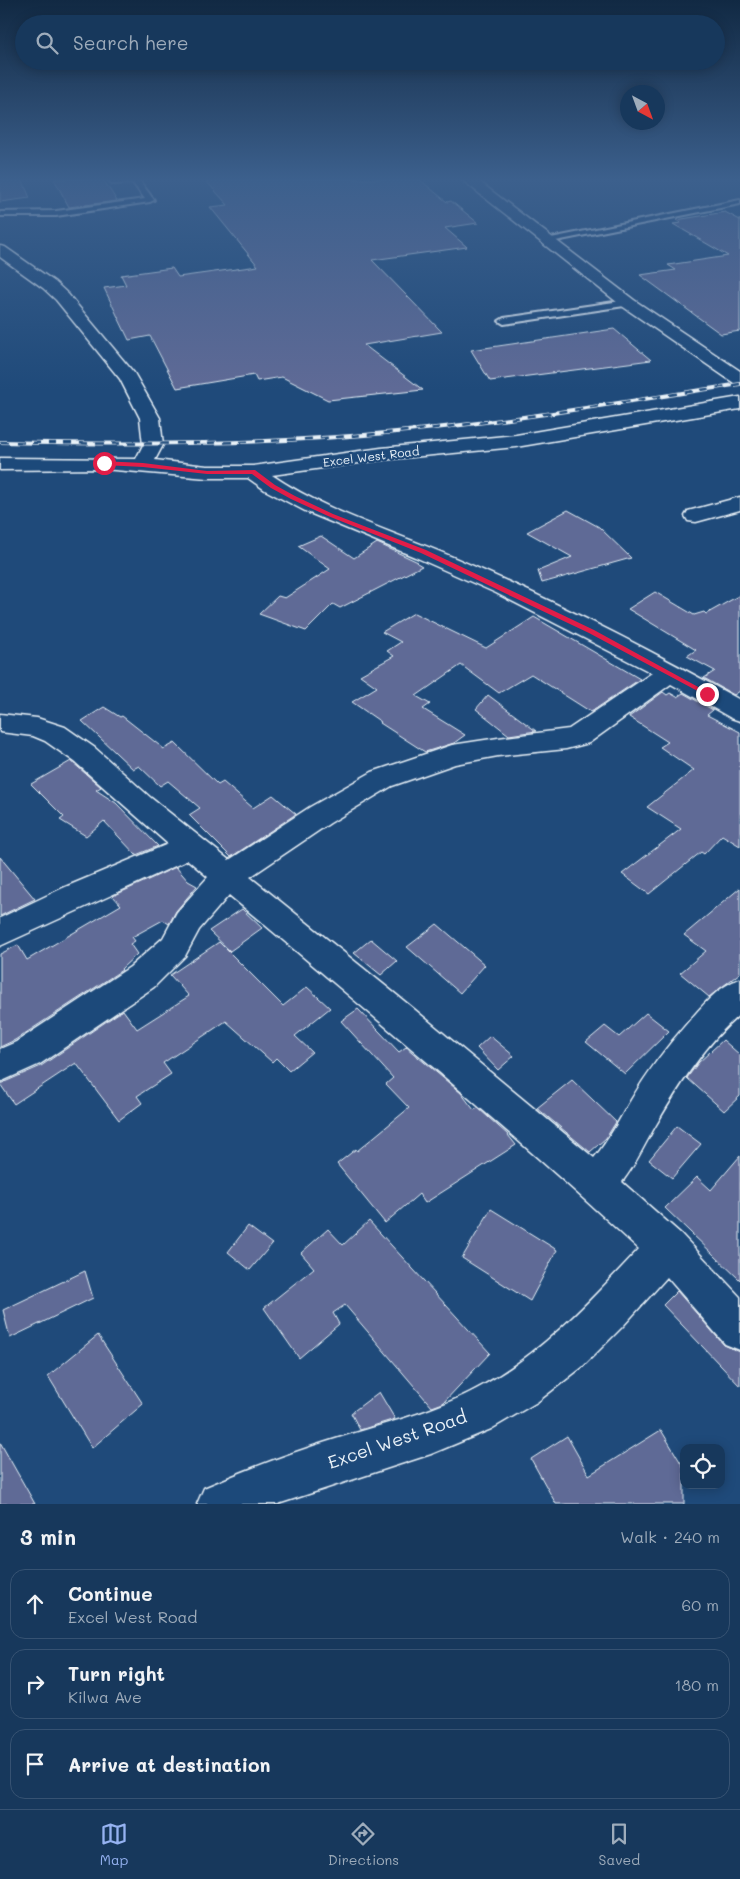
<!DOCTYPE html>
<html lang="en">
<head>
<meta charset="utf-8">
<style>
  :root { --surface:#17385c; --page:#244365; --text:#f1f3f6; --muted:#9eacbb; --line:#365272; --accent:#95b2f1 }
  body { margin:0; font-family:Mali,sans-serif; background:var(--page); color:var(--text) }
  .controls { position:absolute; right:15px; bottom:15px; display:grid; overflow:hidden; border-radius:10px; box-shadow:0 2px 12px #0003 }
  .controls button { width:45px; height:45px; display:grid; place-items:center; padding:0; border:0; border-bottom:1px solid var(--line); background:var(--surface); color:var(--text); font:25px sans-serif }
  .compass { position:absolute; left:620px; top:85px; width:45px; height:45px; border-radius:50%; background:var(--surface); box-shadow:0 2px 12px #0003; rotate:139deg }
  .stop { position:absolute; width:15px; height:15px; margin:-11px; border:4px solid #e11d48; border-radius:50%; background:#fff }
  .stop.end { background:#e11d48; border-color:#fff; box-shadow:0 1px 5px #0008 }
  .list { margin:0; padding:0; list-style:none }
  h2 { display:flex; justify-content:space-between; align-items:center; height:65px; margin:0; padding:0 20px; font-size:21px }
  h2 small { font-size:16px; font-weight:400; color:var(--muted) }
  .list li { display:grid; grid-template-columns:32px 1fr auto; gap:15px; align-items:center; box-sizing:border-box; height:70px; margin:0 10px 10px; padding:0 10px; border:1px solid var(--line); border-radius:15px }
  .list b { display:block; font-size:19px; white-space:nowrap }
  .list p { margin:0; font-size:16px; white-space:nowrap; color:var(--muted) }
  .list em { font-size:16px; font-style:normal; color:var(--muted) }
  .icon { flex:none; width:28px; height:28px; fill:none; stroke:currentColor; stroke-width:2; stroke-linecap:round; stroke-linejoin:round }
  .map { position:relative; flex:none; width:740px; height:1504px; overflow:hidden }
  .search { position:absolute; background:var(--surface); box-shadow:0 2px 12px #0003; left:15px; right:15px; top:15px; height:55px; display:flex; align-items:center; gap:12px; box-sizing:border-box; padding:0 18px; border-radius:28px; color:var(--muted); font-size:19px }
  .sheet { height:305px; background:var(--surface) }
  nav { display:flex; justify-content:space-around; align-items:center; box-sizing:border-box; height:70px; border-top:1px solid var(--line); background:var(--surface); font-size:14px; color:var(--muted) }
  nav a { display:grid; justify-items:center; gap:2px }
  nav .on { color:var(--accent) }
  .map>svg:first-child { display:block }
  .building { fill:#5e6b96; stroke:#e8f1f8 }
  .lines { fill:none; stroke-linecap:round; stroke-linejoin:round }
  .service-casing { stroke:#e8f1f8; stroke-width:4 }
  .minor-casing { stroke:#e8f1f8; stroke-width:3 }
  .service { fill:#1f4a7a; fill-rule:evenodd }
  .minor { fill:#1f4a7a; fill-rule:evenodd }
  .rail-casing { stroke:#e8f1f8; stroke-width:4 }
  .rail { stroke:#1f4a7a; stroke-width:2.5; stroke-dasharray:8; stroke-linecap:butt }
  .route { fill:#e11d48 }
  .labels { text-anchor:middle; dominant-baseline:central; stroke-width:4.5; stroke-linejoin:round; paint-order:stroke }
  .far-street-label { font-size:12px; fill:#e8f1f8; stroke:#1f4a7a }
  .near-street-label { font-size:18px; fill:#e8f1f8; stroke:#1f4a7a }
</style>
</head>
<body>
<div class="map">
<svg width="740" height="1504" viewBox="0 0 740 1504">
  <rect width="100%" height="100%" fill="#1f4a7a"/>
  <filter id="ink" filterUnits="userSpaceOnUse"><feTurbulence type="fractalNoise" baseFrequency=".02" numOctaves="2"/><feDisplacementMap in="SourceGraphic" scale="10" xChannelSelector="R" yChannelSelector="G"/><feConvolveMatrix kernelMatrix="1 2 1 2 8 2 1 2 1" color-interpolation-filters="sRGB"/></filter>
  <g filter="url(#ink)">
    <!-- building -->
    <g class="building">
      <path d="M 0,179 L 22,179 L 30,198 L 0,202 Z"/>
      <path d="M 54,179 L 103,179 L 117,201 L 69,207 Z"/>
      <path d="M 204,179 L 419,179 L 447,202 L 451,201 L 478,223 L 445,228 L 467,247 L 372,260 L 442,332 L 364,345 L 423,390 L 328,400 L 282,377 L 257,381 L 254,375 L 177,388 L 150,336 L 129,340 L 104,288 L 126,285 L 121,275 L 172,268 L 178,277 L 258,266 L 210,207 L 228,205 Z"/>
      <path d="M 725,212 L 740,220 L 740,331 L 721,334 L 640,275 L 676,270 L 668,265 L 728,256 L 673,224 L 681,223 L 676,220 Z"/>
      <path d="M 614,329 L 651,360 L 490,381 L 471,350 Z"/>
      <path d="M 568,510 L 599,527 L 631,558 L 542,583 L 538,571 L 572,557 L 527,532 Z"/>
      <path d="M 321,536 L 354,558 L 377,543 L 418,562 L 417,563 L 422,566 L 340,608 L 333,604 L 306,631 L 259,614 L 278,596 L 285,598 L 330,569 L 298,546 Z"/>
      <path d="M 655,592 L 694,615 L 704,612 L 706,614 L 740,595 L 740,691 L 734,695 L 704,678 L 715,671 L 687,656 L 696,650 L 628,609 Z"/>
      <path d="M 414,613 L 486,648 L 534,617 L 640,679 L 591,712 L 531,674 L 499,693 L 461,665 L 416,696 L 430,704 L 423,709 L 465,735 L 454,743 L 425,752 L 380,723 L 381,722 L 352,702 L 377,687 L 360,675 L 394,656 L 387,651 L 401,642 L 382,632 Z"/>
      <path d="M 663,692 L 667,695 L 670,693 L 677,697 L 683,693 L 713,710 L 707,715 L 740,732 L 740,846 L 722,835 L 704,854 L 701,852 L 649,894 L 622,874 L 681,829 L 647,807 L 694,770 L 660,747 L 668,742 L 629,717 Z"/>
      <path d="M 488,695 L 536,731 L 509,735 L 476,709 Z"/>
      <path d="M 104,707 L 120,717 L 122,716 L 164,749 L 175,743 L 218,785 L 223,782 L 253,808 L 273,795 L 296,814 L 231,857 L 189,815 L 200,808 L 168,781 L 160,786 L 139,766 L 133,769 L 82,721 Z"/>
      <path d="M 71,761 L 101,787 L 96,790 L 116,803 L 158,846 L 136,855 L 104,821 L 86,836 L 60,820 L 64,817 L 31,784 Z"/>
      <path d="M 0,857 L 35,899 L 0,916 Z"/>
      <path d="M 176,867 L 188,881 L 197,886 L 176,911 L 169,924 L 163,920 L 132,937 L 135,941 L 130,944 L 137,954 L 121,969 L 122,970 L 15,1040 L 0,1047 L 0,954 L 18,945 L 27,960 L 121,905 L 113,896 Z"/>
      <path d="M 740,888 L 740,973 L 709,997 L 680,973 L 706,951 L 684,935 Z"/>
      <path d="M 242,909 L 262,928 L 230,951 L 209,931 Z"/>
      <path d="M 437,924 L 485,965 L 460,993 L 407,947 Z"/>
      <path d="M 371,939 L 397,961 L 381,975 L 354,953 Z"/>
      <path d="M 219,942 L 283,1006 L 307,987 L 330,1008 L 295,1036 L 312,1052 L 289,1071 L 276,1058 L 272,1062 L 226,1021 L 163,1063 L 171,1074 L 137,1096 L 142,1103 L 119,1120 L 76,1063 L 14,1104 L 0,1084 L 41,1066 L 123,1010 L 137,1029 L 189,996 L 170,975 Z"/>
      <path d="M 358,1009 L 399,1052 L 406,1047 L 461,1093 L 474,1110 L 478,1108 L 508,1135 L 516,1145 L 425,1203 L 419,1194 L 385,1223 L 337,1164 L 356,1149 L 357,1151 L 409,1108 L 386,1084 L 393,1078 L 341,1021 Z"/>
      <path d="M 646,1013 L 669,1031 L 625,1074 L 586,1042 L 605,1026 L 619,1037 Z"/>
      <path d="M 490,1036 L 514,1056 L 498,1070 L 477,1048 Z"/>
      <path d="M 723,1040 L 740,1055 L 740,1096 L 724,1111 L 687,1078 L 698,1063 Z"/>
      <path d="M 572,1080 L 616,1122 L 606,1138 L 590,1152 L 537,1108 Z"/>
      <path d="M 677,1126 L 701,1144 L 672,1178 L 649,1160 Z"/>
      <path d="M 740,1156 L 740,1280 L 665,1208 L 697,1177 L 711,1190 Z"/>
      <path d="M 491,1209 L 557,1250 L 530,1301 L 462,1258 Z"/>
      <path d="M 369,1221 L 490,1353 L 443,1403 L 432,1407 L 345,1305 L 333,1313 L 339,1324 L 299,1358 L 264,1308 L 314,1268 L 301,1253 L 328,1229 L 343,1245 Z"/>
      <path d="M 248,1226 L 272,1244 L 250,1270 L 228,1252 Z"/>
      <path d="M 85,1271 L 93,1298 L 10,1338 L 3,1310 Z"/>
      <path d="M 677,1291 L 724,1345 L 740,1352 L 740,1386 L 663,1305 Z"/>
      <path d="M 98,1335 L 143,1404 L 92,1448 L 48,1376 Z"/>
      <path d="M 379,1392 L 395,1419 L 360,1430 L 351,1413 Z"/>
      <path d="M 661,1430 L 684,1468 L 684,1504 L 556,1504 L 531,1459 L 567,1436 L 589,1475 Z"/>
      <path d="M 0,1442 L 35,1504 L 0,1504 Z"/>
    </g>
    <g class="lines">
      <defs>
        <g id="service">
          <path d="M 107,179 L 138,179 L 154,200 L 150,202 L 56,216 L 0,216 L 0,212 L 56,211 L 145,199 L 133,183 L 113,184 Z"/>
          <path d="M 740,200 L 740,204 L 546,243 L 542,241 L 546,239 Z"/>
          <path d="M 628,300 L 631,301 L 631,305 L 504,324 L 499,321 L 504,318 Z"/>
        </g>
        <g id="minor">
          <path d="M 461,179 L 476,179 L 634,300 L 740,371 L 740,384 L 734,383 L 622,306 Z"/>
          <path d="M 0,246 L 5,247 L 55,282 L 68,294 L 134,373 L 160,418 L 163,445 L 155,460 L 207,466 L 253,466 L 381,448 L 516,435 L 740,397 L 740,409 L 516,447 L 381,460 L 272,475 C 329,514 399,533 462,561 C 557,602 650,650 740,700 L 740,721 L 731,718 L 671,684 L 589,743 L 566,749 L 498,756 L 455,764 L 392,786 L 330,823 L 250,877 L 409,1005 L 594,1158 C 609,1140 619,1120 631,1100 C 648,1071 668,1045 690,1020 C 705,1003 719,986 740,979 L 740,1014 C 706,1043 680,1084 657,1123 C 645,1143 636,1164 622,1182 L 681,1234 L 740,1297 L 740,1350 L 725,1344 L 667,1277 L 623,1326 L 582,1367 L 537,1402 L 491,1429 L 431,1454 L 278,1504 L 197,1504 L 204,1488 C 248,1469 293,1452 339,1438 C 387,1423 438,1411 482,1386 C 544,1352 591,1300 639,1249 C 506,1127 368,1011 229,895 L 199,930 L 185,956 L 154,987 L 40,1064 L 0,1082 L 0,1049 L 16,1042 L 130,967 L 163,938 L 177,912 L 208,877 L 188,860 L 0,946 L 0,918 L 63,888 L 168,844 L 75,762 L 45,741 L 33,736 L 0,732 L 0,714 L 37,718 L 65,727 L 95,748 L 151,798 L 229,860 L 310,807 L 372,772 L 452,745 L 498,738 L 569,729 L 652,673 L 496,593 L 415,557 L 307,512 L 265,490 L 248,478 L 207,478 L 103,469 L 0,470 L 0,458 L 136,459 L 143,445 L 140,418 L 120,379 L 56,300 L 43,288 L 0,257 Z"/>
          <path d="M 740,497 L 740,510 L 696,522 L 688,521 L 685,516 L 688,511 Z"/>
        </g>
      </defs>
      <!-- service casing -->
      <use href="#service" class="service-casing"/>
      <!-- minor casing -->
      <use href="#minor" class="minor-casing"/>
      <!-- service -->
      <use href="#service" class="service"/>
      <!-- minor -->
      <use href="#minor" class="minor"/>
      <defs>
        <path id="rail" d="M 0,442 C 136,445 272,445 407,431 C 519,420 629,401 740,384"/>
      </defs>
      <!-- rail casing -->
      <use href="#rail" class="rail-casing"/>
      <!-- rail -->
      <use href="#rail" class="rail"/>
    </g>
  </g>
  <!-- sky -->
  <linearGradient id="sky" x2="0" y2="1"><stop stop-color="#112943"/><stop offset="0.46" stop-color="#3c608d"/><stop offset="1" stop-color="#3c608d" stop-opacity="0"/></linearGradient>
  <rect width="740" height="390" fill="url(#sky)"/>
  <!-- route -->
  <path class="route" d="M 101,461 L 143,463 L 207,471 L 255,470 L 275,485 L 295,496 L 333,514 L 426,550 L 594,630 L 711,694 L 705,695 L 589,633 L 515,598 L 421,553 L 328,516 L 291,499 L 271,488 L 252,474 L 207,474 L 143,467 L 104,465 Z"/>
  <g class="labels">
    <!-- far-street labels -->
    <g class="far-street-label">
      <text transform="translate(371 456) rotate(-7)">Excel West Road</text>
    </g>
    <!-- near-street labels -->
    <g class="near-street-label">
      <text transform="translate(397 1439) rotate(-19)">Excel West Road</text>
    </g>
  </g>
</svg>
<div class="controls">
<button><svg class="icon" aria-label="locate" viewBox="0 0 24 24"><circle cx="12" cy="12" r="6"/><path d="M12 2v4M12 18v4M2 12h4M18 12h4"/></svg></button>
</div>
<svg class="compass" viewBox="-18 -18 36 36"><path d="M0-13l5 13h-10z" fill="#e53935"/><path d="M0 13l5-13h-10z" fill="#9eacbb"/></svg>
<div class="stop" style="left:104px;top:463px"></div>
<div class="stop end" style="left:707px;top:694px"></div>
<div class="search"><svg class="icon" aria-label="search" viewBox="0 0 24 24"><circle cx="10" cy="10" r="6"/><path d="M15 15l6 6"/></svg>Search here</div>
</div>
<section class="sheet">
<h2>3 min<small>Walk · 240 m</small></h2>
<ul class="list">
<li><svg class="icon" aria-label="ahead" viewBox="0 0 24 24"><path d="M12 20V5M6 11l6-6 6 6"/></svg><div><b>Continue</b><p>Excel West Road</p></div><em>60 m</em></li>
<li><svg class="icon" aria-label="right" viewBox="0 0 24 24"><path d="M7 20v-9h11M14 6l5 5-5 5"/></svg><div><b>Turn right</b><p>Kilwa Ave</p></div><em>180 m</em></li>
<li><svg class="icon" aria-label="arrive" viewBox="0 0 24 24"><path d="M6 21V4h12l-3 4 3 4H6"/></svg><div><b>Arrive at destination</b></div></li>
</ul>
</section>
<nav>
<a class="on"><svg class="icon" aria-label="map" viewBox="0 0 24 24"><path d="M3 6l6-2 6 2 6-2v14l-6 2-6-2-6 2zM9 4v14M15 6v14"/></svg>Map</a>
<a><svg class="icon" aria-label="directions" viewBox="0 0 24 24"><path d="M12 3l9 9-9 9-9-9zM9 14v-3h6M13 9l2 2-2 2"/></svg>Directions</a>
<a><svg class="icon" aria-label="saved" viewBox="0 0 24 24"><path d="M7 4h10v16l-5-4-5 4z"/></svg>Saved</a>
</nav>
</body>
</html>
